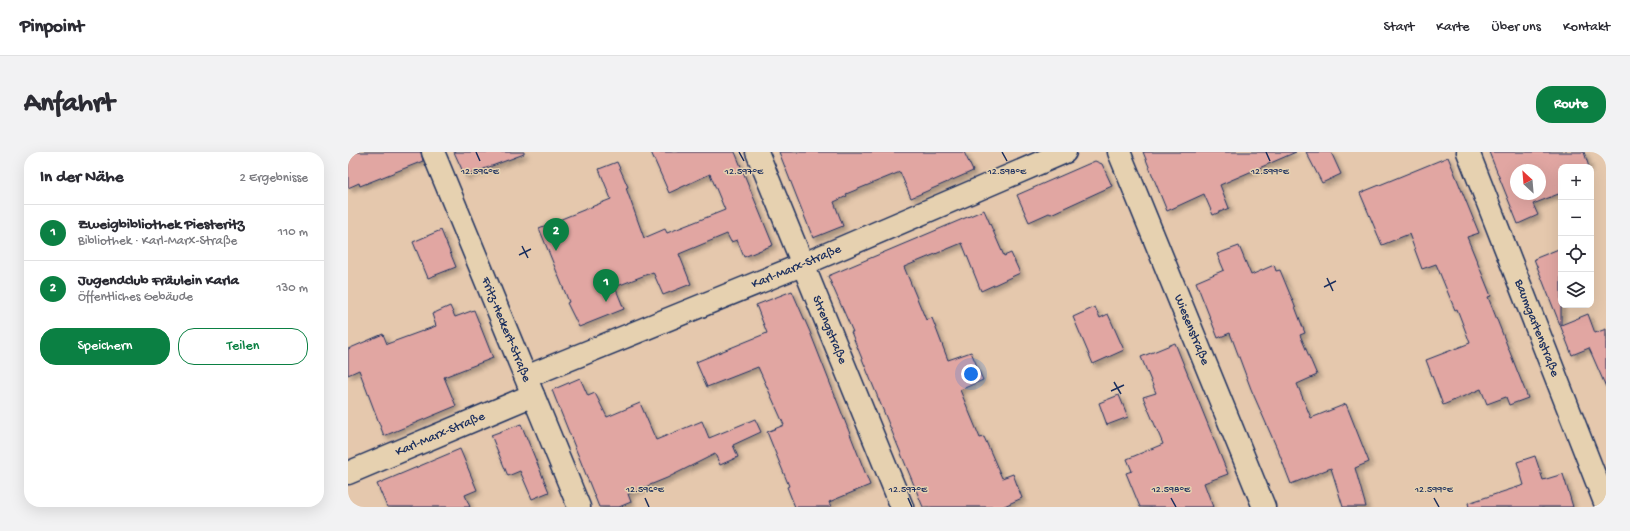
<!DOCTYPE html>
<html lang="de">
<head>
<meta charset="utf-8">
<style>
  :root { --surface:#fff; --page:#f2f2f3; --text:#2b2b33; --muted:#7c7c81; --line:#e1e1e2; --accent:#0b8043 }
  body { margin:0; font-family:"Gochi Hand",sans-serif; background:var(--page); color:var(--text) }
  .controls { position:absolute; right:12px; top:12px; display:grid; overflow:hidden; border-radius:8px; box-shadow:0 4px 16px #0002 }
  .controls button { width:36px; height:36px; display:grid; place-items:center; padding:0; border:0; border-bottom:1px solid var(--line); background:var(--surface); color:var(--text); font:20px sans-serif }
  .compass { position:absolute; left:1162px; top:12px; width:36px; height:36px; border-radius:50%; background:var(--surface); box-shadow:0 4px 16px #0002; rotate:334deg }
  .you { position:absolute; left:623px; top:222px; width:14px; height:14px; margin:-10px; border:3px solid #fff; border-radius:50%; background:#1a73e8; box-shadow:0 0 0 6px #1a73e833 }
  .badge { display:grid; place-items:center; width:26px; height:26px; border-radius:50%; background:var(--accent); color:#fff; font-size:13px; font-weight:700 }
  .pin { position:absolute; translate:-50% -33px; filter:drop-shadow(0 1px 2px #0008) }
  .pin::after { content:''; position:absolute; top:21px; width:14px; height:12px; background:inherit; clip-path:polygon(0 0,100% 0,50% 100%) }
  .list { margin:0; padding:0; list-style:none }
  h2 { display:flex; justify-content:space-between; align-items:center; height:52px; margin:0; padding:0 16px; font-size:17px }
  h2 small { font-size:13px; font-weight:400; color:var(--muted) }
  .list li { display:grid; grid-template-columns:26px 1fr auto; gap:12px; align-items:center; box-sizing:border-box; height:56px; padding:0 16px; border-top:1px solid var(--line) }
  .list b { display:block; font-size:15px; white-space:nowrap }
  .list p { margin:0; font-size:13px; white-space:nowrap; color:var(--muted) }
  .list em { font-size:13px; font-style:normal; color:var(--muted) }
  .actions { display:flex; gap:8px; padding:12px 16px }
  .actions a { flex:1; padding:9px 0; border:1px solid var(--accent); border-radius:16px; text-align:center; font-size:14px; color:var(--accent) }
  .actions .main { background:var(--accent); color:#fff }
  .icon { flex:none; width:22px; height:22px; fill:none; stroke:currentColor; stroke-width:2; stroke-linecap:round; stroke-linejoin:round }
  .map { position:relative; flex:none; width:1258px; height:355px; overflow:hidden; border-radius:16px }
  header { display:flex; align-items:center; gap:24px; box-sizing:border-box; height:56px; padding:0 20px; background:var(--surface); border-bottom:1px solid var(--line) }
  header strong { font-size:19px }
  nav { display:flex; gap:22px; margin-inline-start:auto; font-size:14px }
  .intro { display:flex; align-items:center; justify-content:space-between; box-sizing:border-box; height:96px; padding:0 24px }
  h1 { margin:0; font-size:28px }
  .button { padding:10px 18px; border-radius:16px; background:var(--accent); color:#fff; font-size:14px; font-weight:700 }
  main { display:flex; gap:24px; padding:0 24px }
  aside { flex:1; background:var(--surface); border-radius:16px; box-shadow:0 4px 16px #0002 }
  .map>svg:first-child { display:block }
  .building { fill:#e1a6a2; stroke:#1b2f5e; fill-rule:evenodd; filter:url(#shadow) }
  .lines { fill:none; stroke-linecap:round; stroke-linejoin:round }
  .minor-casing { stroke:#1b2f5e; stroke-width:25 }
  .minor { stroke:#e6d1b0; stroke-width:22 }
  .ticks { fill:none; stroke:#1b2f5e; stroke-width:1.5 }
  .labels { text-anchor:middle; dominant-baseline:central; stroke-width:3; stroke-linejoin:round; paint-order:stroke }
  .street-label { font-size:13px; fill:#1b2f5e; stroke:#e6d1b0 }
  .ticks-label { font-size:10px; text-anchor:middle; fill:#1b2f5e; stroke:#e6d1b0; stroke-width:3; stroke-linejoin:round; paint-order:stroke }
</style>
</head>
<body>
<header>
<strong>Pinpoint</strong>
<nav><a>Start</a><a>Karte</a><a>Über uns</a><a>Kontakt</a></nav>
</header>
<div class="intro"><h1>Anfahrt</h1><a class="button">Route</a></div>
<main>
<aside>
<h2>In der Nähe<small>2 Ergebnisse</small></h2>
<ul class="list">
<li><span class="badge">1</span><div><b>Zweigbibliothek Piesteritz</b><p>Bibliothek · Karl-Marx-Straße</p></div><em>110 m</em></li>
<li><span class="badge">2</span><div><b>Jugendclub Fräulein Karla</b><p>Öffentliches Gebäude</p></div><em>130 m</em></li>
</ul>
<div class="actions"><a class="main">Speichern</a><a>Teilen</a></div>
</aside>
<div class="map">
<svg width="1258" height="355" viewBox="0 0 1258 355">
  <defs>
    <filter id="shadow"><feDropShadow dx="3.5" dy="3.5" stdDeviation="2" flood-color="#0004"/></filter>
  </defs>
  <rect width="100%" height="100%" fill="#e5c8ad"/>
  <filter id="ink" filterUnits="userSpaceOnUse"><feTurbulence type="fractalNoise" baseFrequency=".025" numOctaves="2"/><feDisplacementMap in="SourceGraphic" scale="8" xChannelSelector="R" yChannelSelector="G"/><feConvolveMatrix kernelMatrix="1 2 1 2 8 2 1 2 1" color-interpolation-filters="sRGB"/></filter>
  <g filter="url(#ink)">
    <!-- building -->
    <g class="building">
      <path d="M 0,0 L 73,0 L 75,9 L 12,34 L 11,31 L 0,36 Z"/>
      <path d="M 106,0 L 176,0 L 176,2 L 117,24 Z"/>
      <path d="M 303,0 L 387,0 L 425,93 L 396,105 L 389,88 L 383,90 L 379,82 L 331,102 L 343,132 L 315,143 L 305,120 L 267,135 L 276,157 L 231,175 L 219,151 L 221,150 L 191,76 L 263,47 L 251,17 L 269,10 L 280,35 L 278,36 L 296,86 L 317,77 L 319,81 L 377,58 L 362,22 L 321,41 Z"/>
      <path d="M 431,0 L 616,0 L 625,19 L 563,46 L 552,20 L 498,42 L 499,44 L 486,50 L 495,74 L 465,86 Z"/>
      <path d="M 795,0 L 948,0 L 872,33 L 881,56 L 865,63 L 856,42 L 819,59 Z"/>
      <path d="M 958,0 L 983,0 L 993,22 L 974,31 Z"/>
      <path d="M 1141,0 L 1236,0 L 1241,15 L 1213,15 L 1213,41 L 1185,52 L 1190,63 L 1170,72 ZM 1168,18 L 1192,18 L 1192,42 L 1168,42 Z"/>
      <path d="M 1100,5 L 1131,81 L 1119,85 L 1143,144 L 1140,145 L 1180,246 L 1161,253 L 1158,245 L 1139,252 L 1133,237 L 1095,253 L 1078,208 L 1122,191 L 1109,157 L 1107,158 L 1088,112 L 1074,117 L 1061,82 L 1034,93 L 1012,41 Z"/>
      <path d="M 747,9 L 754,12 L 764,34 L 703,62 L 701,61 L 681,70 L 669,43 Z"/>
      <path d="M 636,58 L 656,104 L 663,101 L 672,121 L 633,139 L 614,91 L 556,115 L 578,168 L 584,166 L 600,208 L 623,200 L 635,228 L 612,238 L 632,286 L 636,285 L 654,326 L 665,322 L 674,346 L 654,355 L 575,355 L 503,180 L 505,180 L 480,124 Z"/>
      <path d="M 93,78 L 108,115 L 80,126 L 65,90 Z"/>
      <path d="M 891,94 L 903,123 L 926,113 L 928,119 L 932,118 L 946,152 L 957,181 L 952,183 L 969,223 L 949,232 L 963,266 L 998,252 L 1021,310 L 1007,316 L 1018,355 L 995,355 L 983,316 L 943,332 L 931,301 L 903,237 L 882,181 L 870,186 L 848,130 L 876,118 L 869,102 Z"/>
      <path d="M 1213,96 L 1213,173 L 1240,162 L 1247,181 L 1258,177 L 1258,235 L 1241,196 L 1224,203 L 1186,107 Z"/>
      <path d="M 444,139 L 462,180 L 522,333 L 481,350 L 483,355 L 447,355 L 439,335 L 441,334 L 419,280 L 436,273 L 410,215 L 359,235 L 348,210 L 419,181 L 408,153 Z"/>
      <path d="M 102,154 L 107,165 L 126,158 L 145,206 L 96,225 L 108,254 L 36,284 L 11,218 L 0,223 L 0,197 L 35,182 L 39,192 L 88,174 L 84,162 Z"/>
      <path d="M 747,155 L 752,166 L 760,162 L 776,198 L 745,212 L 725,165 Z"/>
      <path d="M 827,191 L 880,322 L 856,331 L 865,355 L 792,355 L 778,321 L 784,319 L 779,307 L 815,292 L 795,245 L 808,241 L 793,205 Z"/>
      <path d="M 232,226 L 240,244 L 247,241 L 259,265 L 292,251 L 308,288 L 354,269 L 361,286 L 407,267 L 413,280 L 385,293 L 390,305 L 372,313 L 367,302 L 319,326 L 280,342 L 283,350 L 271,355 L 251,355 L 204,238 Z"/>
      <path d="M 771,243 L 780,265 L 759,273 L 751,251 Z"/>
      <path d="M 173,272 L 201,340 L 184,347 L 172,319 L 160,324 L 143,283 Z"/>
      <path d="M 112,297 L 129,338 L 117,343 L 122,355 L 39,355 L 29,332 Z"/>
      <path d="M 1187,304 L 1195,328 L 1215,322 L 1225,355 L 1121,355 L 1120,351 L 1176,333 L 1169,310 Z"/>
    </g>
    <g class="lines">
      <defs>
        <g id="minor">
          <path id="s1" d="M 85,0 L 231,355"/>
          <path id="s2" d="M 409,0 L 554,355"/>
          <path id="s3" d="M 771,0 L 916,355"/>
          <path id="s4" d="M 1120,0 L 1258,353"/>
          <path id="s5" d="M 178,225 L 456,112 L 717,0"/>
          <path id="s6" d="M 0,321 L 185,243"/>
        </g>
      </defs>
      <!-- minor casing -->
      <use href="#minor" class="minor-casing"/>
      <!-- minor -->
      <use href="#minor" class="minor"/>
    </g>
  </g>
  <!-- ticks -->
  <path class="ticks" d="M 128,0 L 132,9M 391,0 L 396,9M 654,0 L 659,9M 918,0 L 922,9M 174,94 L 180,106M 171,103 L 183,97M 979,126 L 985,139M 976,135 L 988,129M 766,230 L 773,242M 763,239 L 776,233M 297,346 L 301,355M 560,346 L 564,355M 823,346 L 828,355M 1086,346 L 1091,355"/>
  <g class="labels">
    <!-- street labels -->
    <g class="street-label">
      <text stroke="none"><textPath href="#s5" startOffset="292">Karl-Marx-Straße</textPath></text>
      <text stroke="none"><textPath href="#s4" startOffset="189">Baumgartenstraße</textPath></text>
      <text stroke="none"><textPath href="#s1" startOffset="192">Fritz-Heckert-Straße</textPath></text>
      <text stroke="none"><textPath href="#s2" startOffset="192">Strengstraße</textPath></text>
      <text stroke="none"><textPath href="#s3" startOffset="192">Wiesenstraße</textPath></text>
      <text stroke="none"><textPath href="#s6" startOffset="100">Karl-Marx-Straße</textPath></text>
    </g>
  </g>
  <g class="ticks-label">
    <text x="132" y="22">12.596°E</text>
    <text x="396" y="22">12.597°E</text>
    <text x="659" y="22">12.598°E</text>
    <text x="922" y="22">12.599°E</text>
    <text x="297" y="340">12.596°E</text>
    <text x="560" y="340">12.597°E</text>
    <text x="823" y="340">12.598°E</text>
    <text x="1086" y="340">12.599°E</text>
  </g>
</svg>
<div class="controls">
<button>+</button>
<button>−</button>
<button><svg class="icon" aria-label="locate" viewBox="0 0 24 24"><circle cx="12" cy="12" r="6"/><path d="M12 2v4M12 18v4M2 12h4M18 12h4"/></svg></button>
<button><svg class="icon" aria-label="layers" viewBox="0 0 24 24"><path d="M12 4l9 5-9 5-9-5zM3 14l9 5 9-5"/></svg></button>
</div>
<svg class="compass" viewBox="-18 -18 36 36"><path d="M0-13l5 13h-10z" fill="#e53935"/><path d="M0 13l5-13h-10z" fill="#7c7c81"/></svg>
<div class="you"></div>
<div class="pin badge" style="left:258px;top:150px">1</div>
<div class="pin badge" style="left:208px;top:99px">2</div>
</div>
</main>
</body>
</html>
